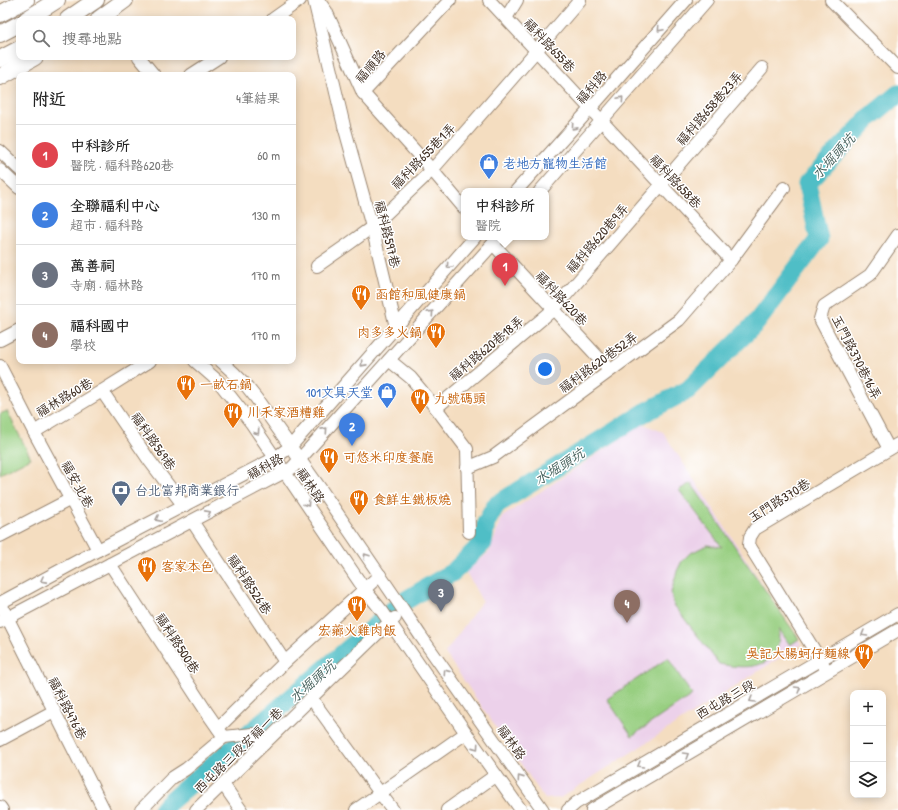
<!DOCTYPE html>
<html lang="zh-TW">
<head>
<meta charset="utf-8">
<style>
  :root { --surface:#fff; --page:#f2f2f2; --text:#222; --muted:#767676; --line:#e0e0e0; --accent:#c8321e }
  body { margin:0; font-family:"Patrick Hand","LXGW WenKai TC",sans-serif; background:var(--page); color:var(--text) }
  .controls { position:absolute; right:12px; bottom:12px; display:grid; overflow:hidden; border-radius:8px; box-shadow:0 2px 10px #0003 }
  .controls button { width:36px; height:36px; display:grid; place-items:center; padding:0; border:0; border-bottom:1px solid var(--line); background:var(--surface); color:var(--text); font:20px sans-serif }
  .you { position:absolute; left:545px; top:369px; width:14px; height:14px; margin:-10px; border:3px solid #fff; border-radius:50%; background:#1a73e8; box-shadow:0 0 0 6px #1a73e833 }
  .badge { display:grid; place-items:center; width:26px; height:26px; border-radius:50%; background:var(--accent); color:#fff; font-size:13px; font-weight:700 }
  .pin { position:absolute; translate:-50% -33px; filter:drop-shadow(0 1px 2px #0008) }
  .pin::after { content:''; position:absolute; top:21px; width:14px; height:12px; background:inherit; clip-path:polygon(0 0,100% 0,50% 100%) }
  .popup { position:absolute; left:461px; top:188px; width:88px; height:52px; box-sizing:border-box; display:grid; place-content:center; border-radius:8px; background:var(--surface); filter:drop-shadow(0 1px 3px #0005); font-size:13px; white-space:nowrap; color:var(--muted) }
  .popup b { font-size:15px; color:var(--text) }
  .popup::after { content:''; position:absolute; left:50%; top:100%; margin-left:-8px; border:8px solid transparent; border-top-color:var(--surface) }
  .list { margin:0; padding:0; list-style:none }
  h2 { display:flex; justify-content:space-between; align-items:center; height:52px; margin:0; padding:0 16px; font-size:17px }
  h2 small { font-size:13px; font-weight:400; color:var(--muted) }
  .list li { display:grid; grid-template-columns:26px 1fr auto; gap:12px; align-items:center; box-sizing:border-box; height:60px; padding:0 16px; border-top:1px solid var(--line) }
  .list b { display:block; font-size:15px; white-space:nowrap }
  .list p { margin:0; font-size:13px; white-space:nowrap; color:var(--muted) }
  .list em { font-size:13px; font-style:normal; color:var(--muted) }
  .icon { flex:none; width:22px; height:22px; fill:none; stroke:currentColor; stroke-width:2; stroke-linecap:round; stroke-linejoin:round }
  .map { position:relative; flex:none; width:898px; height:810px; overflow:hidden }
  .search { position:absolute; background:var(--surface); box-shadow:0 2px 10px #0003; left:16px; top:16px; width:280px; height:44px; display:flex; align-items:center; gap:10px; box-sizing:border-box; padding:0 14px; border-radius:8px; color:var(--muted); font-size:15px }
  .panel { position:absolute; background:var(--surface); box-shadow:0 2px 10px #0003; left:16px; top:72px; width:280px; height:292px; border-radius:8px }
  .map>svg:first-child { display:block }
  .built { fill:#ecd1ea }
  .green { fill:#98cf81; stroke:#6a7c50 }
  .lines { fill:none; stroke-linecap:round; stroke-linejoin:round }
  .river { stroke:#50bec6; stroke-width:19 }
  .minor-casing { stroke:#98846f; stroke-width:14 }
  .major-casing { stroke:#98846f; stroke-width:18 }
  .minor { stroke:#fff; stroke-width:12 }
  .major { stroke:#fff; stroke-width:16 }
  .oneway { stroke:#a79f9a }
  .labels { text-anchor:middle; dominant-baseline:central; stroke-width:3; stroke-linejoin:round; paint-order:stroke }
  .street-label { font-size:13px; fill:#3b2a1e; stroke:#fff }
  .shop-label { font-size:13px; fill:#366cbe; stroke:#fff; text-anchor:start }
  .food-label { font-size:13px; fill:#c56008; stroke:#fff; text-anchor:start }
  .service-label { font-size:13px; fill:#4e5e75; stroke:#fff; text-anchor:start }
  .water-label { font-size:14px; font-style:italic; fill:#425e59; stroke:#fff }
</style>
</head>
<body>
<div class="map">
<svg width="898" height="810" viewBox="0 0 898 810">
  <rect width="100%" height="100%" fill="#fff"/>
  <filter id="ink" filterUnits="userSpaceOnUse"><feTurbulence type="fractalNoise" baseFrequency=".025" numOctaves="2"/><feDisplacementMap in="SourceGraphic" scale="8" xChannelSelector="R" yChannelSelector="G"/><feConvolveMatrix kernelMatrix="1 2 1 2 8 2 1 2 1" color-interpolation-filters="sRGB"/></filter>
  <filter id="wash" filterUnits="userSpaceOnUse"><feTurbulence type="fractalNoise" baseFrequency=".012" numOctaves="4" result="noise"/><feDisplacementMap in="SourceGraphic" scale="16" xChannelSelector="R" yChannelSelector="G"/><feGaussianBlur stdDeviation="0.9" result="paint"/><feColorMatrix in="noise" values="0 0 0 0 0 0 0 0 0 0 0 0 0 0 0 0 0 1.4 0 .05"/><feComposite in="paint" operator="in"/></filter>
  <g filter="url(#wash)">
    <rect width="100%" height="100%" fill="#f4ddc0"/>
    <!-- built -->
    <path class="built" d="M 643,424 L 663,432 L 801,644 L 560,798 L 545,799 L 445,653 L 482,601 L 466,572 L 490,551 L 502,517 Z"/>
    <!-- green -->
    <g class="green">
      <path d="M 7,411 L 31,458 L 0,474 L 0,414 Z"/>
      <path d="M 691,483 L 799,639 L 790,645 L 779,629 C 779,635 779,641 777,648 C 769,671 739,668 719,664 L 674,605 L 671,593 L 677,571 L 682,561 L 689,554 L 707,545 L 722,547 L 679,490 Z"/>
      <path d="M 668,658 L 692,695 L 632,736 L 607,699 Z"/>
    </g>
    <g class="lines">
      <!-- river -->
      <path class="river" d="M 162,810 L 167,804 L 403,602 L 453,572 L 483,543 L 486,523 L 496,505 L 644,413 L 688,390 L 756,323 L 819,239 L 807,184 L 870,117 L 898,94"/>
    </g>
  </g>
  <g filter="url(#ink)">
    <g class="lines">
      <defs>
        <g id="minor">
          <path d="M 314,0 L 344,126 L 372,227 L 396,327"/>
          <path d="M 318,0 L 326,11 L 363,93 L 432,170 L 464,208"/>
          <path d="M 489,0 L 731,260"/>
          <path d="M 831,0 L 898,68"/>
          <path d="M 506,18 L 517,0"/>
          <path d="M 273,19 L 300,0"/>
          <path d="M 139,57 L 154,75"/>
          <path d="M 191,75 L 219,57"/>
          <path d="M 363,93 L 450,0"/>
          <path d="M 0,151 L 19,169"/>
          <path d="M 0,170 L 19,188"/>
          <path d="M 516,191 L 590,109 L 686,0"/>
          <path d="M 540,191 L 707,0"/>
          <path d="M 493,244 L 610,370"/>
          <path d="M 317,266 L 350,243 L 372,227 L 432,170 L 536,51 L 580,0"/>
          <path d="M 0,340 L 19,330"/>
          <path d="M 389,360 L 411,378 L 436,408 L 467,449 L 469,532"/>
          <path d="M 195,361 L 219,382 L 252,424 L 365,590 L 382,611 L 466,733 L 521,810"/>
          <path d="M 221,361 L 235,374 L 244,383 L 256,398 L 320,488 L 396,599 L 420,635 L 543,810"/>
          <path d="M 0,366 L 34,432 L 98,550"/>
          <path d="M 102,391 L 149,460 L 184,506"/>
          <path d="M 436,408 L 554,309 L 762,68"/>
          <path d="M 34,432 L 102,391 L 150,361"/>
          <path d="M 889,449 L 820,319 L 824,306 L 870,275 L 898,235"/>
          <path d="M 467,468 L 493,457 L 679,320 L 731,260 L 784,188"/>
          <path d="M 192,521 L 285,662"/>
          <path d="M 0,536 L 71,499"/>
          <path d="M 110,564 L 208,714 L 224,737"/>
          <path d="M 0,603 L 98,550 L 275,458 L 290,447 L 475,237"/>
          <path d="M 4,611 L 104,810"/>
          <path d="M 0,622 L 292,468 L 499,237"/>
          <path d="M 824,666 L 749,545 L 750,537 L 755,529 L 898,444"/>
          <path d="M 311,698 L 380,793 L 393,810"/>
          <path d="M 218,728 L 285,662 L 380,575"/>
          <path d="M 0,740 L 54,711"/>
          <path d="M 223,784 L 241,810"/>
          <path d="M 0,807 L 2,810"/>
          <path d="M 141,810 L 172,778 L 186,769 L 224,737 L 253,734 L 264,744"/>
          <path d="M 196,810 L 380,631 L 395,618"/>
          <path d="M 356,810 L 466,733"/>
          <path d="M 447,810 L 496,775"/>
          <path d="M 568,810 L 576,803 L 898,614"/>
          <path d="M 592,810 L 898,630"/>
        </g>
        <g id="major">
          <path d="M 0,14 L 26,0"/>
          <path d="M 27,19 L 57,0"/>
          <path d="M 68,19 L 96,0"/>
          <path d="M 99,19 L 125,0"/>
          <path d="M 0,34 L 19,24"/>
          <path d="M 0,59 L 19,49"/>
          <path d="M 0,77 L 35,57"/>
        </g>
      </defs>
      <!-- minor casing -->
      <use href="#minor" class="minor-casing"/>
      <!-- major casing -->
      <use href="#major" class="major-casing"/>
      <!-- minor -->
      <use href="#minor" class="minor"/>
      <!-- major -->
      <use href="#major" class="major"/>
    </g>
    <!-- one-way arrows -->
    <defs><path id="oneway-chevron" d="M-2-3.5L2.5 0L-2 3.5" fill="none" stroke-width="1.6" stroke-linecap="round" stroke-linejoin="round"/></defs>
    <g class="oneway">
      <use href="#oneway-chevron" transform="translate(660 29) rotate(131)"/>
      <use href="#oneway-chevron" transform="translate(621 99) rotate(-49)"/>
      <use href="#oneway-chevron" transform="translate(574 127) rotate(132)"/>
      <use href="#oneway-chevron" transform="translate(449 266) rotate(131)"/>
      <use href="#oneway-chevron" transform="translate(431 313) rotate(-48)"/>
      <use href="#oneway-chevron" transform="translate(363 364) rotate(132)"/>
      <use href="#oneway-chevron" transform="translate(325 430) rotate(-48)"/>
      <use href="#oneway-chevron" transform="translate(257 432) rotate(55)"/>
      <use href="#oneway-chevron" transform="translate(307 504) rotate(56)"/>
      <use href="#oneway-chevron" transform="translate(208 513) rotate(-28)"/>
      <use href="#oneway-chevron" transform="translate(158 519) rotate(153)"/>
      <use href="#oneway-chevron" transform="translate(366 556) rotate(-124)"/>
      <use href="#oneway-chevron" transform="translate(43 580) rotate(152)"/>
      <use href="#oneway-chevron" transform="translate(864 634) rotate(150)"/>
      <use href="#oneway-chevron" transform="translate(446 672) rotate(-125)"/>
      <use href="#oneway-chevron" transform="translate(798 689) rotate(-31)"/>
      <use href="#oneway-chevron" transform="translate(752 700) rotate(150)"/>
      <use href="#oneway-chevron" transform="translate(476 747) rotate(55)"/>
      <use href="#oneway-chevron" transform="translate(686 755) rotate(-31)"/>
      <use href="#oneway-chevron" transform="translate(640 765) rotate(150)"/>
      <use href="#oneway-chevron" transform="translate(520 778) rotate(-125)"/>
    </g>
  </g>
  <!-- icons -->
  <defs>
    <symbol id="shop-pin" viewBox="-11 -11 22 30"><path d="M0 17L-7.5 6A9.5 9.5 0 1 1 7.5 6Z" fill="#3f7fe0" stroke="#fff"/><path d="M-5-2.5h2.3a2.7 3.5 0 0 1 5.4 0H5L5.5 6h-11ZM-1.5-2.5h3a1.5 2.3 0 0 0-3 0Z" fill="#fff"/></symbol>
    <symbol id="restaurant-pin" viewBox="-11 -11 22 30"><path d="M0 17L-7.5 6A9.5 9.5 0 1 1 7.5 6Z" fill="#e8710a" stroke="#fff"/><path d="M-5-6h1v4h1v-4h1v4h1v-4h1v5L-1.5 .5V6h-2V.5L-5-1ZM5-6V6H3V1.5H1.5Q1.5-4 5-6Z" fill="#fff"/></symbol>
    <symbol id="bank-pin" viewBox="-11 -11 22 30"><path d="M0 17L-7.5 6A9.5 9.5 0 1 1 7.5 6Z" fill="#5c6f8a" stroke="#fff"/><path d="M-6-4H6V4H-6ZM0-2.3a2.3 2.3 0 1 0 0 4.6a2.3 2.3 0 1 0 0-4.6Z" fill="#fff"/></symbol>
  </defs>
  <g fill-rule="evenodd">
    <use href="#shop-pin" x="478" y="152" width="22" height="30"/>
    <use href="#restaurant-pin" x="350" y="283" width="22" height="30"/>
    <use href="#restaurant-pin" x="425" y="321" width="22" height="30"/>
    <use href="#restaurant-pin" x="175" y="373" width="22" height="30"/>
    <use href="#shop-pin" x="376" y="381" width="22" height="30"/>
    <use href="#restaurant-pin" x="409" y="387" width="22" height="30"/>
    <use href="#restaurant-pin" x="222" y="401" width="22" height="30"/>
    <use href="#restaurant-pin" x="318" y="446" width="22" height="30"/>
    <use href="#bank-pin" x="110" y="479" width="22" height="30"/>
    <use href="#restaurant-pin" x="348" y="488" width="22" height="30"/>
    <use href="#restaurant-pin" x="136" y="555" width="22" height="30"/>
    <use href="#restaurant-pin" x="346" y="594" width="22" height="30"/>
    <use href="#restaurant-pin" x="853" y="642" width="22" height="30"/>
  </g>
  <g class="labels">
    <!-- street labels -->
    <g class="street-label">
      <text transform="translate(550 45) rotate(47)">福科路655巷</text>
      <text transform="translate(370 66) rotate(-50)">福順路</text>
      <text transform="translate(591 87) rotate(-49)">福科路</text>
      <text transform="translate(709 108) rotate(-49)">福科路658巷23弄</text>
      <text transform="translate(423 156) rotate(-46)">福科路655巷1弄</text>
      <text transform="translate(676 181) rotate(47)">福科路658巷</text>
      <text transform="translate(388 234) rotate(76)">福科路597巷</text>
      <text transform="translate(597 238) rotate(-49)">福科路620巷9弄</text>
      <text transform="translate(562 298) rotate(47)">福科路620巷</text>
      <text transform="translate(486 348) rotate(-40)">福科路620巷18弄</text>
      <text transform="translate(857 357) rotate(63)">玉門路370巷16弄</text>
      <text transform="translate(598 362) rotate(-36)">福科路620巷52弄</text>
      <text transform="translate(64 397) rotate(-31)">福林路60巷</text>
      <text transform="translate(154 441) rotate(55)">福科路569巷</text>
      <text transform="translate(265 466) rotate(-29)">福科路</text>
      <text transform="translate(78 484) rotate(61)">福安北巷</text>
      <text transform="translate(311 485) rotate(56)">福林路</text>
      <text transform="translate(779 500) rotate(-32)">玉門路370巷</text>
      <text transform="translate(250 584) rotate(57)">福科路526巷</text>
      <text transform="translate(178 643) rotate(57)">福科路500巷</text>
      <text transform="translate(725 699) rotate(-30)">西屯路三段</text>
      <text transform="translate(68 708) rotate(63)">福科路476巷</text>
      <text transform="translate(512 742) rotate(55)">福林路</text>
      <text transform="translate(238 750) rotate(-44)">西屯路三段宏福一巷</text>
    </g>
    <!-- shop labels -->
    <g class="shop-label">
      <text x="503" y="163">老地方寵物生活館</text>
      <text x="373" y="392" text-anchor="end">101文具天堂</text>
    </g>
    <!-- food labels -->
    <g class="food-label">
      <text x="375" y="294">函館和風健康鍋</text>
      <text x="422" y="332" text-anchor="end">肉多多火鍋</text>
      <text x="200" y="384">一畝石鍋</text>
      <text x="434" y="398">九號碼頭</text>
      <text x="247" y="412">川禾家酒糟雞</text>
      <text x="343" y="457">可悠米印度餐廳</text>
      <text x="373" y="499">食鮮生鐵板燒</text>
      <text x="161" y="566">客家本色</text>
      <text x="357" y="630" text-anchor="middle">宏薌火雞肉飯</text>
      <text x="850" y="653" text-anchor="end">吳記大腸蚵仔麵線</text>
    </g>
    <!-- service labels -->
    <g class="service-label">
      <text x="135" y="490">台北富邦商業銀行</text>
    </g>
    <!-- water labels -->
    <g class="water-label">
      <text transform="translate(833 156) rotate(-47)">水堀頭坑</text>
      <text transform="translate(559 466) rotate(-32)">水堀頭坑</text>
      <text transform="translate(312 681) rotate(-41)">水堀頭坑</text>
    </g>
  </g>
</svg>
<div class="controls">
<button>+</button>
<button>−</button>
<button><svg class="icon" aria-label="layers" viewBox="0 0 24 24"><path d="M12 4l9 5-9 5-9-5zM3 14l9 5 9-5"/></svg></button>
</div>
<div class="you"></div>
<div class="pin badge" style="left:505px;top:286px;background:#e0444e">1</div>
<div class="popup"><b>中科診所</b>醫院</div>
<div class="pin badge" style="left:352px;top:446px;background:#3f7fe0">2</div>
<div class="pin badge" style="left:441px;top:612px;background:#6b7280">3</div>
<div class="pin badge" style="left:627px;top:623px;background:#8d6e63">4</div>
<div class="search"><svg class="icon" aria-label="search" viewBox="0 0 24 24"><circle cx="10" cy="10" r="6"/><path d="M15 15l6 6"/></svg>搜尋地點</div>
<section class="panel">
<h2>附近<small>4筆結果</small></h2>
<ul class="list">
<li><span class="badge" style="background:#e0444e">1</span><div><b>中科診所</b><p>醫院 · 福科路620巷</p></div><em>60 m</em></li>
<li><span class="badge" style="background:#3f7fe0">2</span><div><b>全聯福利中心</b><p>超市 · 福科路</p></div><em>130 m</em></li>
<li><span class="badge" style="background:#6b7280">3</span><div><b>萬善祠</b><p>寺廟 · 福林路</p></div><em>170 m</em></li>
<li><span class="badge" style="background:#8d6e63">4</span><div><b>福科國中</b><p>學校</p></div><em>170 m</em></li>
</ul>
</section>
</div>
</body>
</html>
